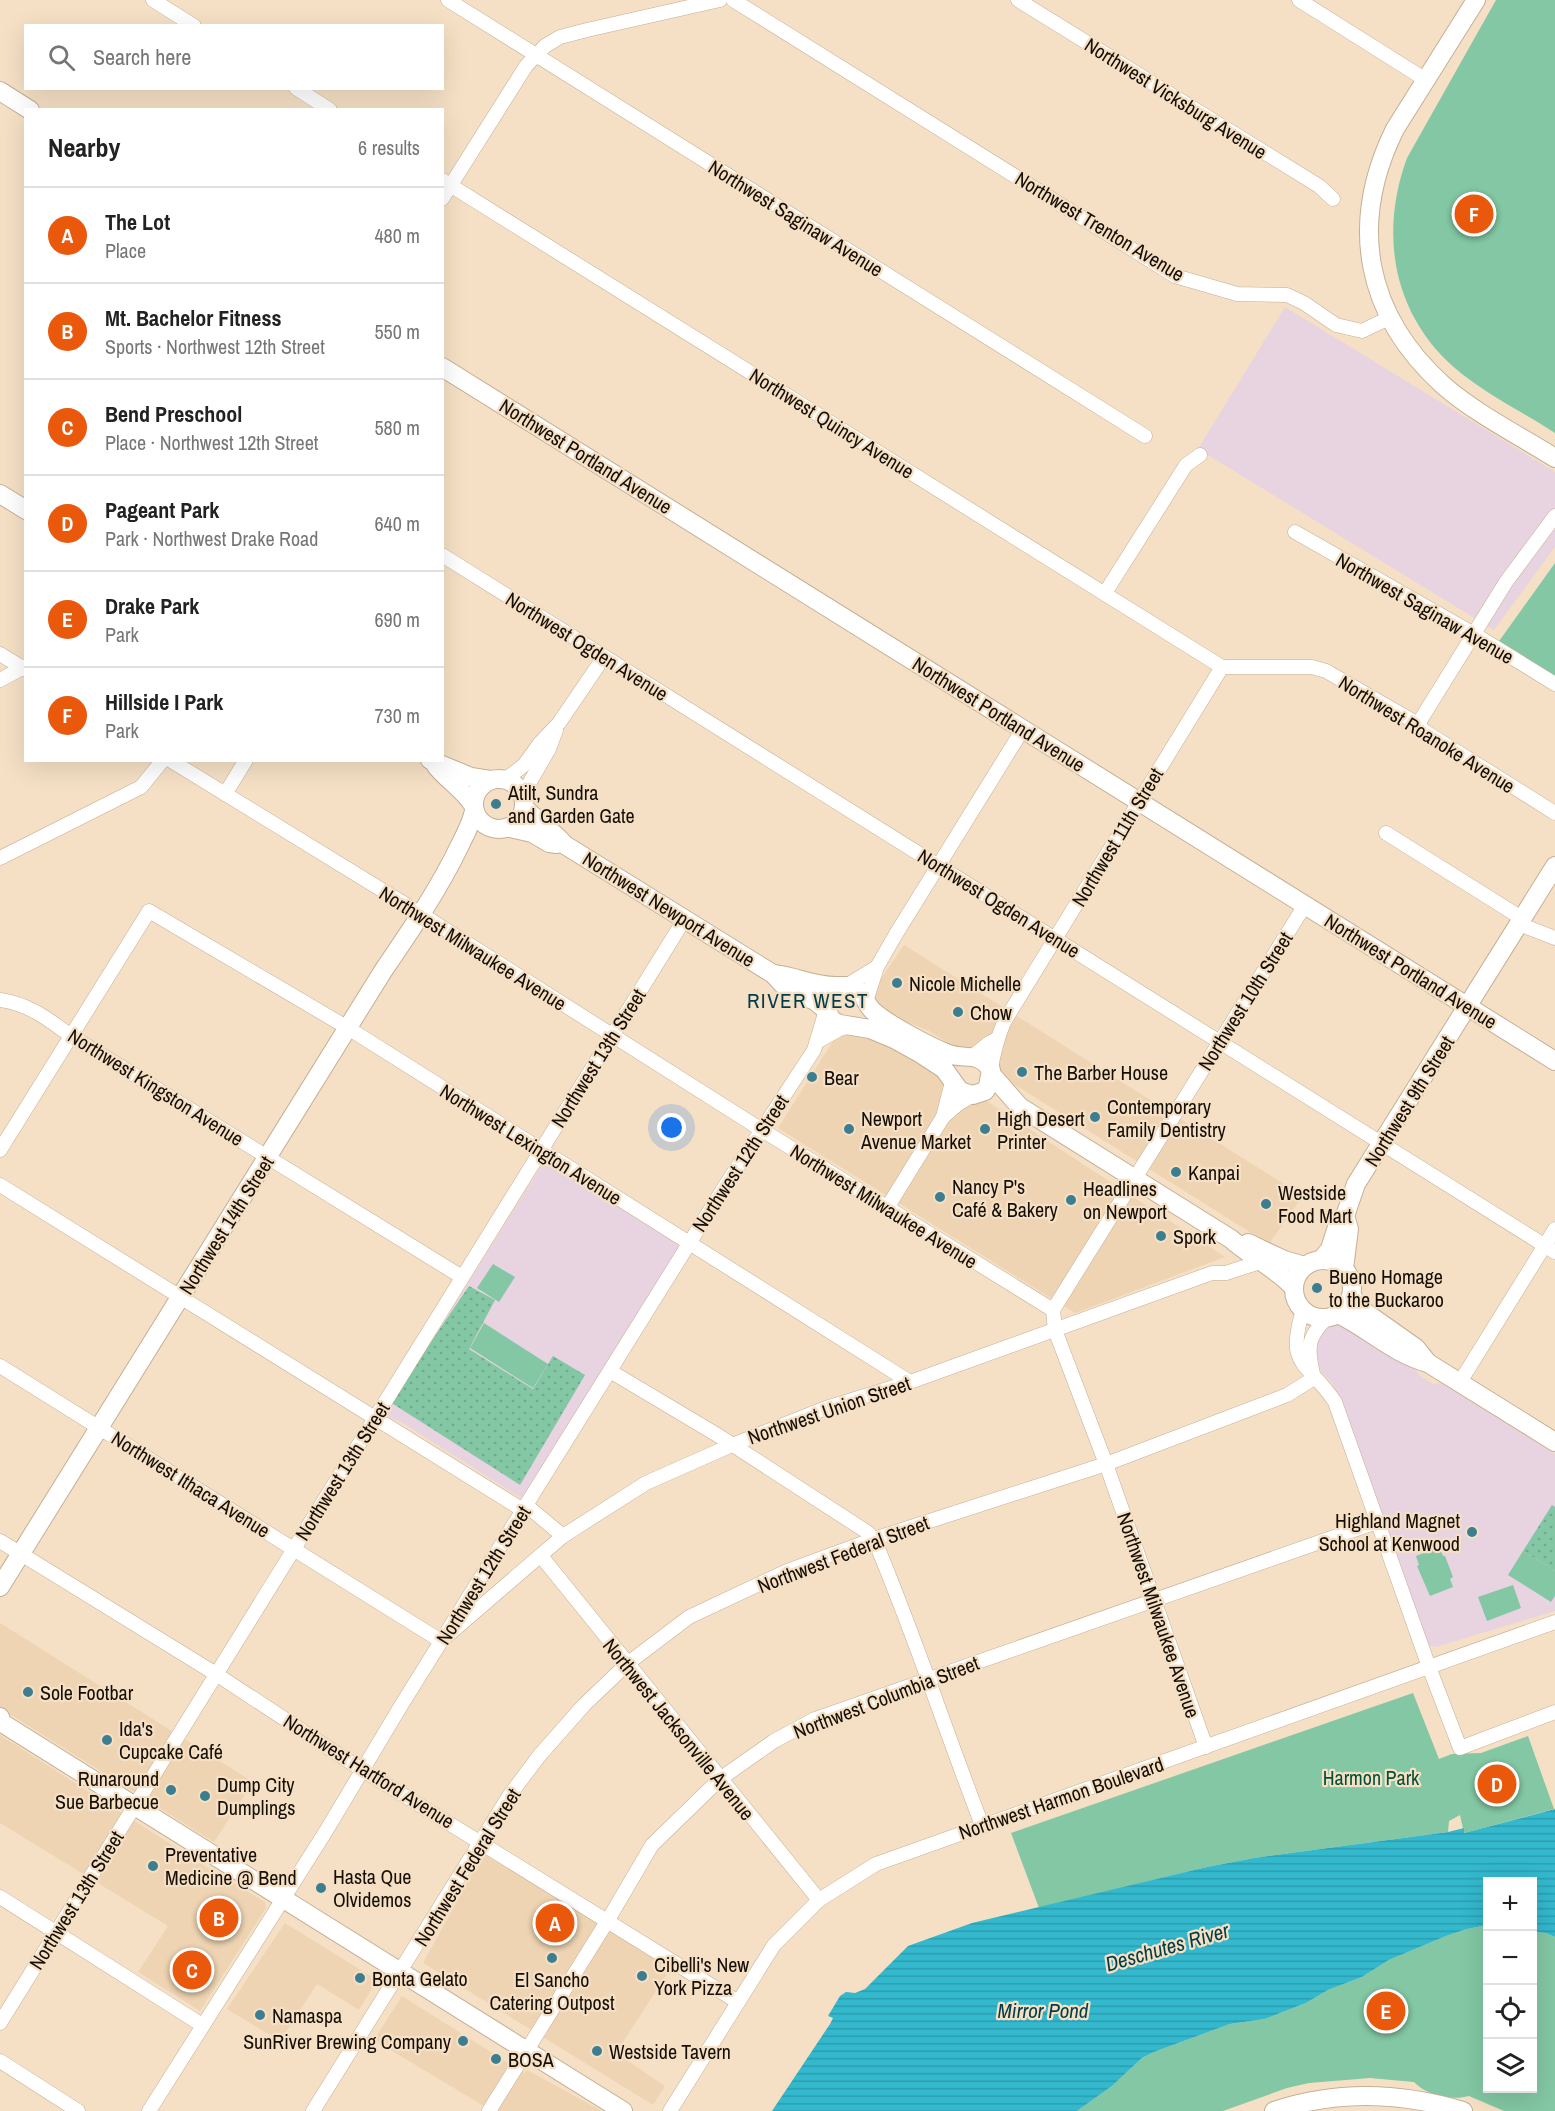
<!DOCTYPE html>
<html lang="en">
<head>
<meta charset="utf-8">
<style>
  :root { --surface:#fff; --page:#f6f6f6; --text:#222; --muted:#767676; --line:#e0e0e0; --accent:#ea580c }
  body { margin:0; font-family:"Archivo Narrow",sans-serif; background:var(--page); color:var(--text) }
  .controls { position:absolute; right:18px; bottom:18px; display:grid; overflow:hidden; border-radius:0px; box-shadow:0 6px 24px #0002 }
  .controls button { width:54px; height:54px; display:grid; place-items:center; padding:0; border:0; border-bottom:2px solid var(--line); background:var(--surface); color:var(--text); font:30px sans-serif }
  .you { position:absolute; left:672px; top:1128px; width:21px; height:21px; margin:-15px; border:4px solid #fff; border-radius:50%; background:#1a73e8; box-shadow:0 0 0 9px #1a73e833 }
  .badge { display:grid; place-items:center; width:39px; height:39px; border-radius:50%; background:var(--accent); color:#fff; font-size:20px; font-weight:700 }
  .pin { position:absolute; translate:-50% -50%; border:3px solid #fff; box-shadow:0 2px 6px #0006 }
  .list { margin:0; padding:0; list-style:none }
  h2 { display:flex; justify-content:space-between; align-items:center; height:78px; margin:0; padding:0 24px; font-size:26px }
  h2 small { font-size:20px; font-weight:400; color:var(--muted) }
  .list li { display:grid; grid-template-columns:39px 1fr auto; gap:18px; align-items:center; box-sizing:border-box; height:96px; padding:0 24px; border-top:2px solid var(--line) }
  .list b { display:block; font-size:22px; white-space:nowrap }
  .list p { margin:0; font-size:20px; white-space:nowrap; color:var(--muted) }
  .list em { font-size:20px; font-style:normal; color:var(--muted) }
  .icon { flex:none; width:33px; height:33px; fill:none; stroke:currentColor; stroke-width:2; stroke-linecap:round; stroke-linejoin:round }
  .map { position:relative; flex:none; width:1555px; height:2111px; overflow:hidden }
  .search { position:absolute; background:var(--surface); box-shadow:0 6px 24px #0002; left:24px; top:24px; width:420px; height:66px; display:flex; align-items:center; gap:15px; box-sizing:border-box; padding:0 21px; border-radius:0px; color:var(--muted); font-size:22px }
  .panel { position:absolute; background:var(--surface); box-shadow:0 6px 24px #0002; left:24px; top:108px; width:420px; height:654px; border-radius:0px }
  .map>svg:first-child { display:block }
  .built { fill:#eed4b2 }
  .education { fill:#e8d3e1 }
  .grass { fill:url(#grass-dots) }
  .park { fill:#83c7a4 }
  .water { fill:url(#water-rules) }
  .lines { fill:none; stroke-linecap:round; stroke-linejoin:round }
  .street-casing { stroke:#c4af95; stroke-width:15 }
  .secondary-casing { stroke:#c4af95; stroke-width:20 }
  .street { stroke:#fff; stroke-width:14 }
  .secondary { stroke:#fff; stroke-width:18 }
  .poi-dot { fill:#3c7e8f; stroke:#f5e0c5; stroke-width:2 }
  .labels { text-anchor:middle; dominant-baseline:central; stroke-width:4.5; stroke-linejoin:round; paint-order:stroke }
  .street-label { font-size:20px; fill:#150e05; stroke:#f5e0c5 }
  .poi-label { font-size:20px; fill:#150e05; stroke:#f5e0c5; text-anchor:start }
  .park-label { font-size:20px; fill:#005135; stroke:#f5e0c5 }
  .neighbourhood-label { font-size:21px; letter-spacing:1.5px; fill:#003c49; stroke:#f5e0c5 }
  .water-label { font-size:21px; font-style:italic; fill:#003d46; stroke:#f5e0c5 }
</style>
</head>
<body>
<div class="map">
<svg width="1555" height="2111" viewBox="0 0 1555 2111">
  <defs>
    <pattern id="grass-dots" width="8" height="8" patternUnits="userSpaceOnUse" patternTransform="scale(1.5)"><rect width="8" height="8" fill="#83c7a4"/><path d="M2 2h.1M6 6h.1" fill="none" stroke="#70aa8c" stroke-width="1.8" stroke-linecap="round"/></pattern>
    <pattern id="water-rules" width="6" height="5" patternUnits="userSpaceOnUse" patternTransform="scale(1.5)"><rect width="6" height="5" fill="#33b8cd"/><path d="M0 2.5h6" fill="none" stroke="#2c9daf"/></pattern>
  </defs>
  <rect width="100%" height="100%" fill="#f5e0c5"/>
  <!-- built -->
  <g class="built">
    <path d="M 904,945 L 1303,1196 L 1269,1244 L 929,1031 L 878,1010 L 869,996 Z"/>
    <path d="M 838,1033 L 876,1036 L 979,1096 L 1225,1257 L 1075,1313 L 778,1128 Z"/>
    <path d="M 0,1623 L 253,1782 L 214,1842 L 0,1708 Z"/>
    <path d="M 0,1735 L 183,1852 L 185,1857 L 196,1864 L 200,1863 L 265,1902 L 266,1908 L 200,2011 L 138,1972 L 168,1926 L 0,1823 Z"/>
    <path d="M 484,1852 L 670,1969 L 616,2053 L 665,2086 L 653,2105 L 423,1963 Z"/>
    <path d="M 285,1923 L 377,1980 L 359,2010 L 317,1984 L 280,2041 L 227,2009 Z"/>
    <path d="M 402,1996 L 524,2073 L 527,2070 L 602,2111 L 492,2111 L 374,2040 Z"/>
  </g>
  <!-- education -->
  <g class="education">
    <path d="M 1285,307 L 1555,472 L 1555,547 L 1494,630 L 1198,449 Z"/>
    <path d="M 545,1160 L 678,1244 L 678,1248 L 596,1387 L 591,1389 L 530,1484 L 528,1490 L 521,1498 L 401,1422 L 390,1418 L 387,1413 Z"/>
    <path d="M 1341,1321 L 1415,1368 L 1419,1375 L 1433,1384 L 1441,1383 L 1555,1454 L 1555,1611 L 1436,1647 L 1429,1646 L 1342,1400 L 1331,1382 L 1315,1364 L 1315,1338 L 1332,1322 Z"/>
  </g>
  <!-- grass -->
  <g class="grass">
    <path d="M 469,1286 L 495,1300 L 469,1349 L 533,1389 L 553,1356 L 585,1375 L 520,1485 L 390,1402 Z"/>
    <path d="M 1552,1505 L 1555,1507 L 1555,1571 L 1523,1551 Z"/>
  </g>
  <!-- park -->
  <g class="park">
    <path d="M 1496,0 L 1555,0 L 1555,433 C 1524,413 1490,396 1462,374 C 1394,320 1378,237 1407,158 Z"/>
    <path d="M 1555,563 L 1555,681 L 1497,644 Z"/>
    <path d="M 493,1264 L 515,1277 L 499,1302 L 477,1288 Z"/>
    <path d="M 484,1323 L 548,1364 L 533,1388 L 470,1348 Z"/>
    <path d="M 1439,1547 L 1443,1556 L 1445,1556 L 1453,1577 L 1450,1579 L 1453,1587 L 1430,1596 L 1417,1566 L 1419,1565 L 1416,1556 Z"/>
    <path d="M 1523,1551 L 1555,1571 L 1555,1596 L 1551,1602 L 1508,1575 Z"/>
    <path d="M 1513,1585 L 1521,1608 L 1487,1621 L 1478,1597 Z"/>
    <path d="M 1413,1693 L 1439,1759 L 1452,1754 L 1481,1753 L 1528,1736 L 1554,1809 L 1464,1833 L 1460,1815 L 1449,1821 L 1448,1832 L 1254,1858 L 1207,1867 L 1039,1908 L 1011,1833 Z"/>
    <path d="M 1487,1925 L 1488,2088 L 1532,2088 L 1533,1932 L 1546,1933 L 1555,1937 L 1555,2111 L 1504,2111 L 1469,2096 C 1451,2101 1426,2095 1414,2082 L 1370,2078 L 1309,2083 L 1287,2088 L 1223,2111 L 1077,2111 L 1112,2086 L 1142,2058 L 1154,2052 L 1230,2024 L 1265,2019 L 1306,2003 L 1328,1990 L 1362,1977 L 1389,1960 L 1446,1936 L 1467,1929 Z"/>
  </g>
  <!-- water -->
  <path class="water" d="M 1555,1809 L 1555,1937 L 1546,1933 L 1533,1932 L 1532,1882 L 1488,1882 L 1487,1925 L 1467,1929 L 1446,1936 L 1389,1960 L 1362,1977 L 1328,1990 L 1306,2003 L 1265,2019 L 1230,2024 L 1154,2052 L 1142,2058 L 1112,2086 L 1077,2111 L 772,2111 L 830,2024 L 833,2018 L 828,2016 L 840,1996 L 846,1992 L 855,1993 L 865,1989 L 908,1946 L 972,1923 L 1207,1867 L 1254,1858 L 1448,1832 L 1464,1828 L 1464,1833 Z"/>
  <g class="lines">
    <defs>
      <g id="street">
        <path d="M 153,0 L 194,26"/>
        <path d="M 448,0 L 1145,436"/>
        <path d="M 733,0 L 1175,276 L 1237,294 L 1287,295 L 1304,303 L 1336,325 L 1362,331 L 1389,318"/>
        <path d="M 1018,0 L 1319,186 L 1333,199"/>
        <path d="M 1299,0 L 1426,80"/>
        <path d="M 296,88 L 330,110"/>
        <path d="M 442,180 L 1222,667 L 1312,667 L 1326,671 L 1418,724 L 1424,731 L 1555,813"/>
        <path d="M 442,199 L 526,66 L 545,46 L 560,37 L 587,30 L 720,0"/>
        <path d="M 1295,532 L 1474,634 L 1555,684"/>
        <path d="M 442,555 L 1555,1252"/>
        <path d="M 1105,593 L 1186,465 L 1200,455"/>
        <path d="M 0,654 L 26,670"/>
        <path d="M 0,680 L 26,666"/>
        <path d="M 1418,724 L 1506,582 L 1555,516"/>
        <path d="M 170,760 L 421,914 L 762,1130 L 1053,1310 L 1055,1330 L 1106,1464 L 1206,1747"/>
        <path d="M 502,779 L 510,776 L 524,765 L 540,743 L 559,723 L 604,657"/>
        <path d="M 225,794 L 246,760"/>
        <path d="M 524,800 L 526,789 L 549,749 L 556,730"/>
        <path d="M 1386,833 L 1523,919"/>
        <path d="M 0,858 L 141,787 L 163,760"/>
        <path d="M 1519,924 L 1555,938"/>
        <path d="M 846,986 L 877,967"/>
        <path d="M 0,1000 C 29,1004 48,1019 71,1036 L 462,1277"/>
        <path d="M 866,1001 L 877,967 L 896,934 L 1023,729"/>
        <path d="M 818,1041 L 838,1030 L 849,1026"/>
        <path d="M 973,1056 L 989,1043 L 997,1039"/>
        <path d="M 991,1070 C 993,1054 998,1037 1004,1022 L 1222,667"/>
        <path d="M 952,1082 L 943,1117 L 958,1104 L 973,1095"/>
        <path d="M 0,1150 L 149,911 L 348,1028 L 910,1382"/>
        <path d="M 0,1185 L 523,1510"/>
        <path d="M 887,1208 L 943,1117"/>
        <path d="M 1053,1310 L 1305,905"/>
        <path d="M 1303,1310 C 1285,1368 1308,1361 1335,1402 L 1429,1667 L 1460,1748 L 1555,1712"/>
        <path d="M 0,1366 L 441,1641 L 563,1536 L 646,1483 L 732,1445 L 826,1408 L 910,1382 L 1212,1273 L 1226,1273 L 1260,1262"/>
        <path d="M 610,1371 L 719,1436 L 867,1532 L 874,1539 C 914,1633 945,1730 982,1825"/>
        <path d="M 1313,1374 C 1307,1348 1307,1337 1327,1318"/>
        <path d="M 1460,1382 L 1555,1229"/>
        <path d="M 526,1505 L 563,1536"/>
        <path d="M 0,1541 L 216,1674 L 353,1764 L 738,2002"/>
        <path d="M 541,1556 L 819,1900"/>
        <path d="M 0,1897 L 202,2025"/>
        <path d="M 0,2023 L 684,920"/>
        <path d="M 0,2061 L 78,2111"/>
        <path d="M 149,2111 L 326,1831 L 402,1704 L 725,1186 L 814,1050 L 826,1010"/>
        <path d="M 313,2111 L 509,1796 L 539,1756 L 584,1705 L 627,1664 L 689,1617 L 787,1571 L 874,1539 L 1106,1464 L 1287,1395 L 1314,1378"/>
        <path d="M 489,2111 L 608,1920 L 652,1845 L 720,1779 L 774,1741 L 815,1719 L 1377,1522"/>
        <path d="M 670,2111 L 774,1945 L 819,1900 L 876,1864 L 1555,1622"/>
      </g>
      <g id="secondary">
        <path d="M 1476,0 L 1395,129 C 1348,224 1365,315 1444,386 C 1475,413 1520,436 1555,458"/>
        <path d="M 0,91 L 30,110"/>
        <path d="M 442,367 L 1555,1061"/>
        <path d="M 0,494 L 26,510"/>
        <path d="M 430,760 L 471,777 L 490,780"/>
        <path d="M 436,766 C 447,780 463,789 473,805"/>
        <circle cx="499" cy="804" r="25"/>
        <path d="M 524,807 C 537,821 553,831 565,845 L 773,974 L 786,988 L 815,1001 L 826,1010 L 833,1021 L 840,1024 L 870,1029 L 894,1039 L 921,1054 L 944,1069 L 960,1091 L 973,1095 L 985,1091 L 988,1086 L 991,1070 C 978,1050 964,1061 946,1053 C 927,1045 887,1024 873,1011 C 865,1004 865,994 856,989 C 850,985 845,986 838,986 C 829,993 827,999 826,1010"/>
        <path d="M 510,828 L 532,833 L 549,843 L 557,844"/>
        <path d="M 773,974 C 796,976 814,987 838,986"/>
        <path d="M 992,1075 L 1020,1107 L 1231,1239 C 1251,1257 1276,1268 1294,1288"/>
        <path d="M 1248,1243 L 1284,1260 L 1305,1266"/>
        <path d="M 1321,1260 L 1330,1249 L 1337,1227 L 1345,1216 L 1356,1184 L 1555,866"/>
        <circle cx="1323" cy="1289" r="29"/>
        <path d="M 1344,1269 L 1349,1229 L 1345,1216"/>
        <path d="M 1351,1296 L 1365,1312 L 1416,1348 L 1428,1363"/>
        <path d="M 1338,1314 C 1369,1329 1394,1354 1428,1363 L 1555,1442"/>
        <path d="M 0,1587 L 383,971 C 411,930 439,889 460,845 C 466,833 471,824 474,811"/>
        <path d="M 0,1717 L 2,1723 L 623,2111"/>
        <path d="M 1274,2111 C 1336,2090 1400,2092 1463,2111"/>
      </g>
    </defs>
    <!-- street casing -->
    <use href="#street" class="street-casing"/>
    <!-- secondary casing -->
    <use href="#secondary" class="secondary-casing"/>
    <!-- street -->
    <use href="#street" class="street"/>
    <!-- secondary -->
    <use href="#secondary" class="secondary"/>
  </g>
  <!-- markers -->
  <g class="poi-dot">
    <circle cx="496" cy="804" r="6"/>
    <circle cx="897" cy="983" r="6"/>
    <circle cx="958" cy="1012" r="6"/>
    <circle cx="1022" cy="1072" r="6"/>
    <circle cx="812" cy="1077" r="6"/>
    <circle cx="1095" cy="1117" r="6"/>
    <circle cx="849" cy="1129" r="6"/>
    <circle cx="985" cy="1129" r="6"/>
    <circle cx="1176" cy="1172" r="6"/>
    <circle cx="940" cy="1197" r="6"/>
    <circle cx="1071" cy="1200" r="6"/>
    <circle cx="1266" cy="1204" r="6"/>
    <circle cx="1161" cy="1236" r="6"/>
    <circle cx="1317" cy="1288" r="6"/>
    <circle cx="1472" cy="1532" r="6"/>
    <circle cx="28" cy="1692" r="6"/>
    <circle cx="107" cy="1740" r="6"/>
    <circle cx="171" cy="1790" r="6"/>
    <circle cx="205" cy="1796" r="6"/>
    <circle cx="153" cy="1866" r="6"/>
    <circle cx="321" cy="1888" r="6"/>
    <circle cx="552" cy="1958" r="6"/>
    <circle cx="642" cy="1976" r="6"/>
    <circle cx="360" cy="1978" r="6"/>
    <circle cx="260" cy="2015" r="6"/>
    <circle cx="463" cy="2041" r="6"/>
    <circle cx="597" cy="2051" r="6"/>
    <circle cx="496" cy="2059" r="6"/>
  </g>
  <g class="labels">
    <!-- street labels -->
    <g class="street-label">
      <text transform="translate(1176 98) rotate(32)">Northwest Vicksburg Avenue</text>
      <text transform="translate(796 218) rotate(32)">Northwest Saginaw Avenue</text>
      <text transform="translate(1100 226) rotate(31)">Northwest Trenton Avenue</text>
      <text transform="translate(832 423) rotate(32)">Northwest Quincy Avenue</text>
      <text transform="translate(586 456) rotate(32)">Northwest Portland Avenue</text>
      <text transform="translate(1425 608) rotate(30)">Northwest Saginaw Avenue</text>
      <text transform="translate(587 646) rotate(32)">Northwest Ogden Avenue</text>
      <text transform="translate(999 714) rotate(32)">Northwest Portland Avenue</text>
      <text transform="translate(1427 734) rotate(32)">Northwest Roanoke Avenue</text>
      <text transform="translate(1117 837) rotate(-59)">Northwest 11th Street</text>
      <text transform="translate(999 903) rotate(32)">Northwest Ogden Avenue</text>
      <text transform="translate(669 909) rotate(32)">Northwest Newport Avenue</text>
      <text transform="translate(473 948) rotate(32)">Northwest Milwaukee Avenue</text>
      <text transform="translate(1411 971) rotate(32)">Northwest Portland Avenue</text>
      <text transform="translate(1245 1001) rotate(-58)">Northwest 10th Street</text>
      <text transform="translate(598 1058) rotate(-58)">Northwest 13th Street</text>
      <text transform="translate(156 1087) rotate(32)">Northwest Kingston Avenue</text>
      <text transform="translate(1409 1101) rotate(-58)">Northwest 9th Street</text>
      <text transform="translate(531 1144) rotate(32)">Northwest Lexington Avenue</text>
      <text transform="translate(740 1163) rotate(-57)">Northwest 12th Street</text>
      <text transform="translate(884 1206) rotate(32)">Northwest Milwaukee Avenue</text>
      <text transform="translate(226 1225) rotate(-58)">Northwest 14th Street</text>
      <text transform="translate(829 1410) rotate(-19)">Northwest Union Street</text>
      <text transform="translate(342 1471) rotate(-58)">Northwest 13th Street</text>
      <text transform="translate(191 1484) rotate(32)">Northwest Ithaca Avenue</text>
      <text transform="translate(843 1554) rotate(-21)">Northwest Federal Street</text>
      <text transform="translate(483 1575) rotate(-58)">Northwest 12th Street</text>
      <text transform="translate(1159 1615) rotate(71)">Northwest Milwaukee Avenue</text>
      <text transform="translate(886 1697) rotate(-21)">Northwest Columbia Street</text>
      <text transform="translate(679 1729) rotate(51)">Northwest Jacksonville Avenue</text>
      <text transform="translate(369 1771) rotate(32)">Northwest Hartford Avenue</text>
      <text transform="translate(1061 1798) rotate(-19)">Northwest Harmon Boulevard</text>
      <text transform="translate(467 1867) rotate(-58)">Northwest Federal Street</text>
      <text transform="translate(76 1900) rotate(-58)">Northwest 13th Street</text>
    </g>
    <!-- poi labels -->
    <g class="poi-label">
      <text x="508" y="792">Atilt, Sundra<tspan x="508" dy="23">and Garden Gate</tspan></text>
      <text x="909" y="983">Nicole Michelle</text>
      <text x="970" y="1012">Chow</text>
      <text x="1034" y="1072">The Barber House</text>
      <text x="824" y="1077">Bear</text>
      <text x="1107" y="1106">Contemporary<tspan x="1107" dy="23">Family Dentistry</tspan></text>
      <text x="861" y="1118">Newport<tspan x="861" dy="23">Avenue Market</tspan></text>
      <text x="997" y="1118">High Desert<tspan x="997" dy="23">Printer</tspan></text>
      <text x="1188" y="1172">Kanpai</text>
      <text x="952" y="1186">Nancy P's<tspan x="952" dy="23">Café &amp; Bakery</tspan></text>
      <text x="1083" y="1188">Headlines<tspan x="1083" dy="23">on Newport</tspan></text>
      <text x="1278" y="1192">Westside<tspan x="1278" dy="23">Food Mart</tspan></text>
      <text x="1173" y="1236">Spork</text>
      <text x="1329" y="1276">Bueno Homage<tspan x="1329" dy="23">to the Buckaroo</tspan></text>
      <text x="1460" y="1520" text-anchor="end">Highland Magnet<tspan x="1460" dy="23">School at Kenwood</tspan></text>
      <text x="40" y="1692">Sole Footbar</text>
      <text x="119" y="1728">Ida's<tspan x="119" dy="23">Cupcake Café</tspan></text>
      <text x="159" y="1778" text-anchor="end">Runaround<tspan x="159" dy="23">Sue Barbecue</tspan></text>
      <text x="217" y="1784">Dump City<tspan x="217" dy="23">Dumplings</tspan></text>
      <text x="165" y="1854">Preventative<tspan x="165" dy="23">Medicine @ Bend</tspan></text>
      <text x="333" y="1876">Hasta Que<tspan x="333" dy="23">Olvidemos</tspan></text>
      <text x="654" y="1964">Cibelli's New<tspan x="654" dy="23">York Pizza</tspan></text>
      <text x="372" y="1978">Bonta Gelato</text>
      <text x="552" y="1979" text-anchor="middle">El Sancho<tspan x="552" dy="23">Catering Outpost</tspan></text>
      <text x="272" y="2015">Namaspa</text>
      <text x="451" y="2041" text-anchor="end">SunRiver Brewing Company</text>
      <text x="609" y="2051">Westside Tavern</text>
      <text x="508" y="2059">BOSA</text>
    </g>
    <!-- park labels -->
    <g class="park-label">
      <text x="1371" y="1777">Harmon Park</text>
    </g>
    <!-- neighbourhood labels -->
    <g class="neighbourhood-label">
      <text x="808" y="1000">RIVER WEST</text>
    </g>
    <!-- water labels -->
    <g class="water-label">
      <text transform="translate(1167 1947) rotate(-16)">Deschutes River</text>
      <text x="1043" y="2010">Mirror Pond</text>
    </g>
  </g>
</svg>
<div class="controls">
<button>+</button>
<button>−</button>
<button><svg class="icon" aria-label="locate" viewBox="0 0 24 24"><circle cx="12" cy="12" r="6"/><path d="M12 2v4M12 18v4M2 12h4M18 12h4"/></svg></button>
<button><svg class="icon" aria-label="layers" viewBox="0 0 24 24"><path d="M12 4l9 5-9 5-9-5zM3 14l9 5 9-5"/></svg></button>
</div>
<div class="you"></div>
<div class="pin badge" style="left:555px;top:1923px">A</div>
<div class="pin badge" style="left:219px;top:1918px">B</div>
<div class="pin badge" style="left:192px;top:1970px">C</div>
<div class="pin badge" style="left:1497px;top:1784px">D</div>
<div class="pin badge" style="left:1386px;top:2011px">E</div>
<div class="pin badge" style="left:1474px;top:214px">F</div>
<div class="search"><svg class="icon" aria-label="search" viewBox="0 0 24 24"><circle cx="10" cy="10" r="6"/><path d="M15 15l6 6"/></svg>Search here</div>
<section class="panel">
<h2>Nearby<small>6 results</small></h2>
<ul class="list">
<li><span class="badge">A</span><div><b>The Lot</b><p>Place</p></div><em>480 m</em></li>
<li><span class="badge">B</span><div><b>Mt. Bachelor Fitness</b><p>Sports · Northwest 12th Street</p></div><em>550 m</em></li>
<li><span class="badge">C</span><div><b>Bend Preschool</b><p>Place · Northwest 12th Street</p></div><em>580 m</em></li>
<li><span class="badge">D</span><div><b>Pageant Park</b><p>Park · Northwest Drake Road</p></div><em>640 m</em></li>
<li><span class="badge">E</span><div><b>Drake Park</b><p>Park</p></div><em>690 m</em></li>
<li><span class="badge">F</span><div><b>Hillside I Park</b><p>Park</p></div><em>730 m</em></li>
</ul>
</section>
</div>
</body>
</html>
